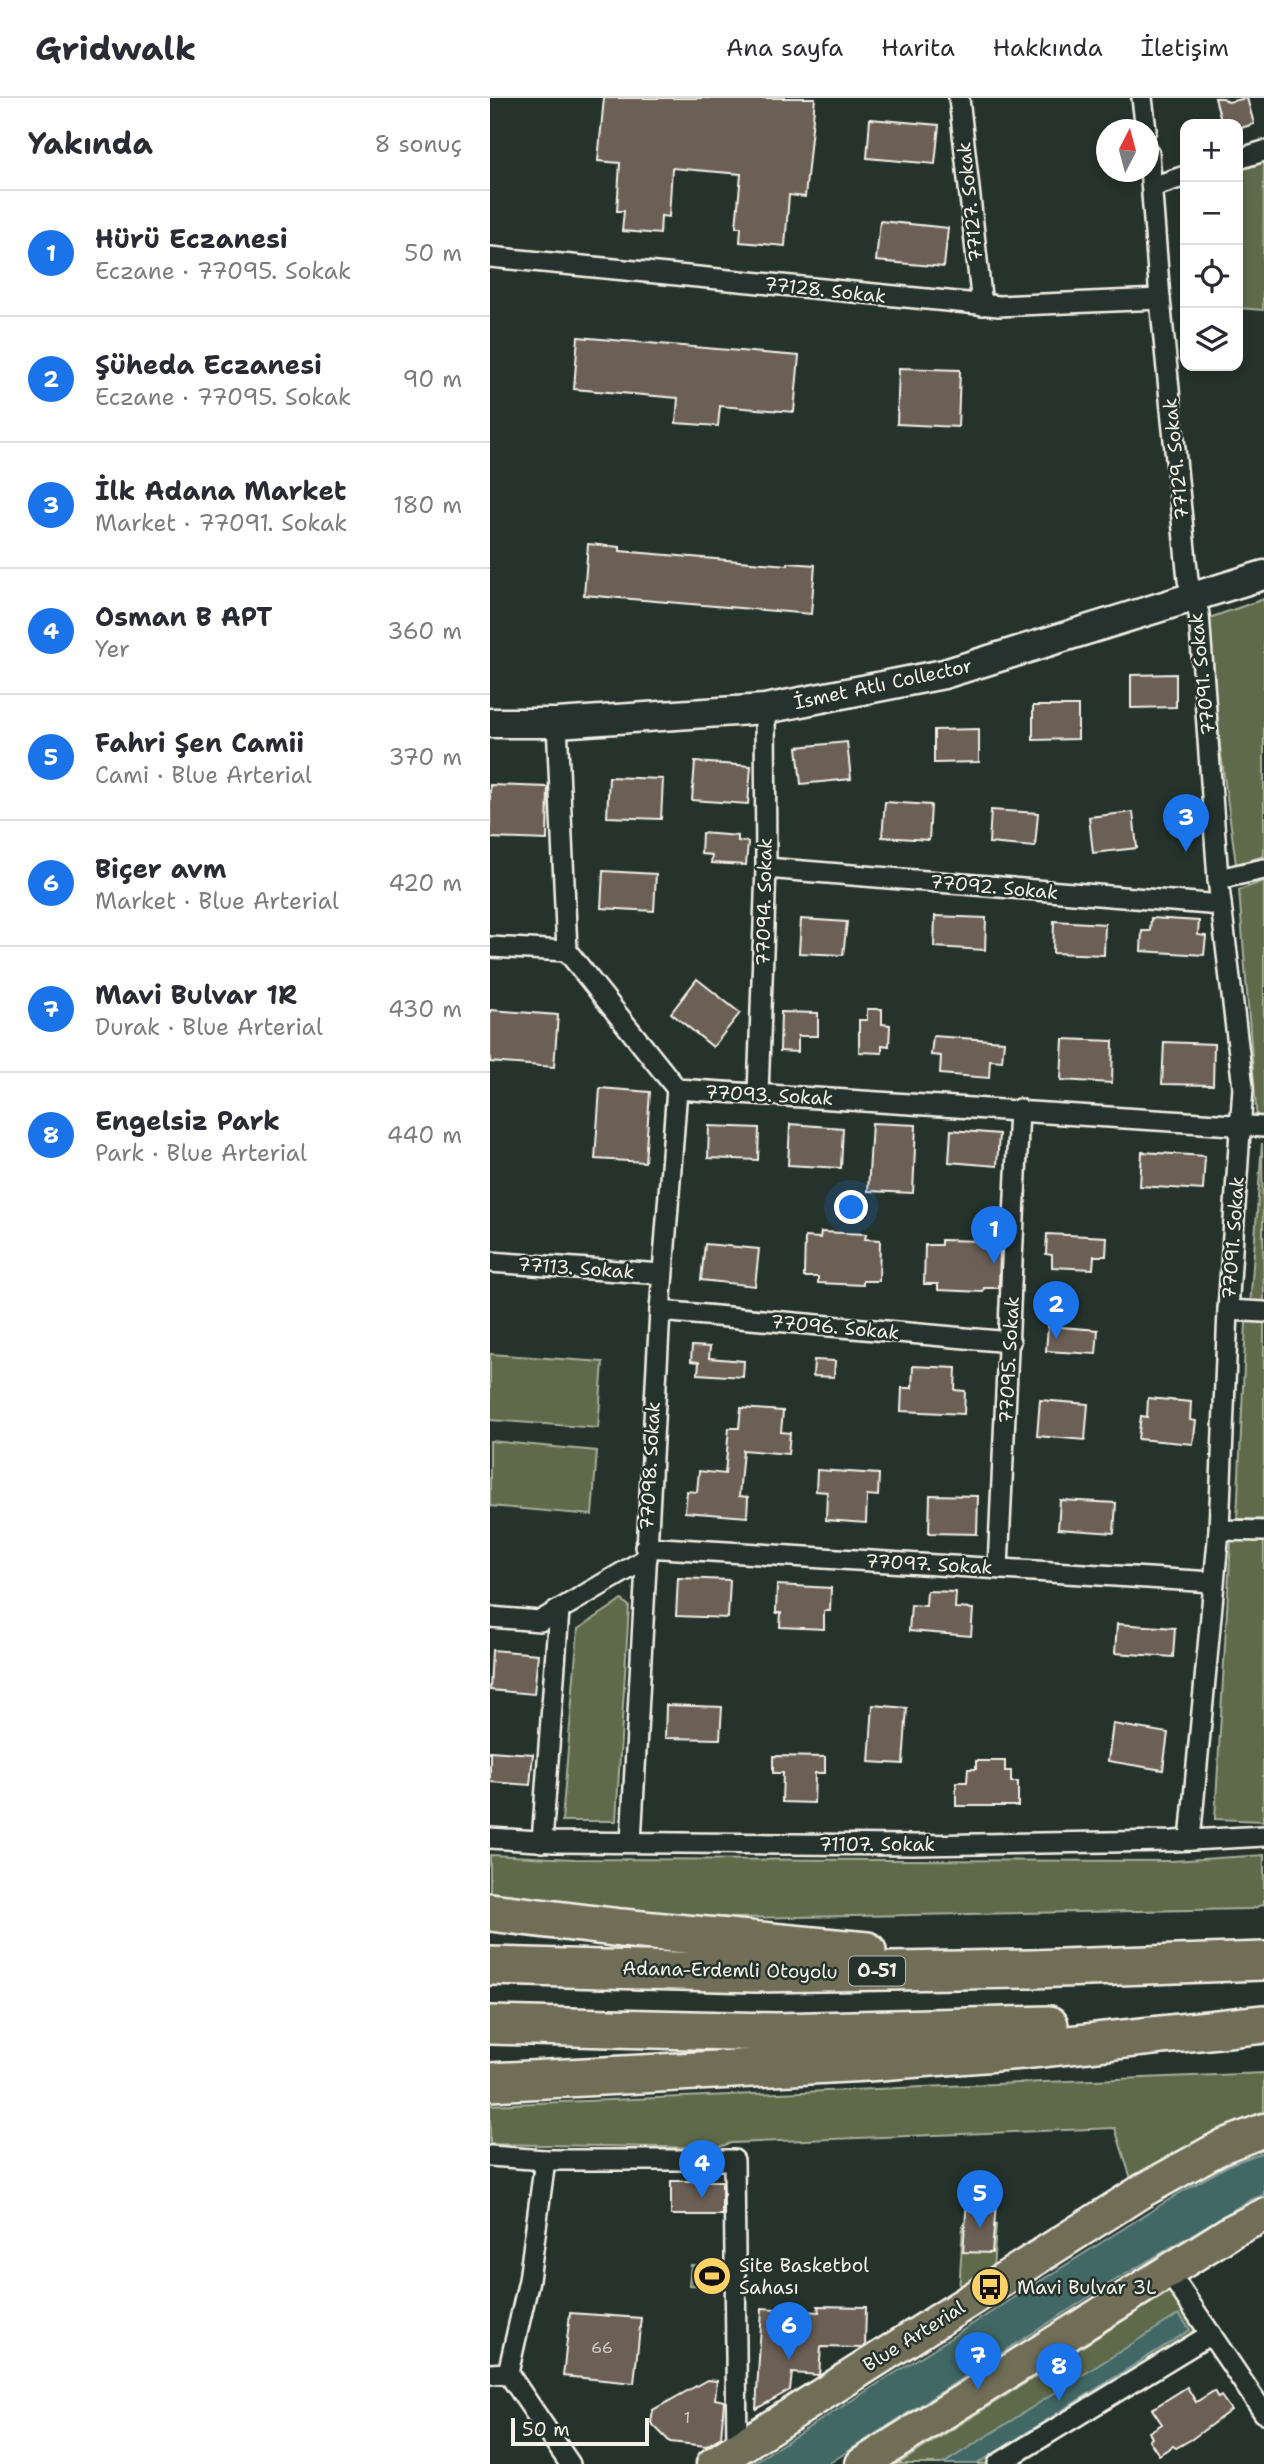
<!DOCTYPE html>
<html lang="tr">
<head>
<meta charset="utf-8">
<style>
  :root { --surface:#fff; --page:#f7f7f7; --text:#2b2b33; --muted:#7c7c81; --line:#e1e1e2; --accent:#1a73e8 }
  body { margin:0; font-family:"Shantell Sans",sans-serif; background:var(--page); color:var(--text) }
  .controls { position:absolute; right:21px; top:21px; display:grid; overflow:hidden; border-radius:14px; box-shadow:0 4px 10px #0003 }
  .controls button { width:63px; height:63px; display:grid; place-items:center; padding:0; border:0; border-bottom:2px solid var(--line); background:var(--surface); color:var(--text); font:35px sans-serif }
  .compass { position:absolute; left:606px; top:21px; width:63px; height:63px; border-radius:50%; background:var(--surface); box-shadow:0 4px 10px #0003; rotate:6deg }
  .scale { position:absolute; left:21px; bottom:18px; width:138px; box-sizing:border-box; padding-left:7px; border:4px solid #f4f1e8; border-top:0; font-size:19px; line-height:24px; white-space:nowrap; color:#f4f1e8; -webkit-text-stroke:5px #26332d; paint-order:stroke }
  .you { position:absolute; left:362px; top:1110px; width:24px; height:24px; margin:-18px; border:5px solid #fff; border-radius:50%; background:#1a73e8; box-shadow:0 0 0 10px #1a73e833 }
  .badge { display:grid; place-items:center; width:46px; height:46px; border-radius:50%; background:var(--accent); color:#fff; font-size:23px; font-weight:700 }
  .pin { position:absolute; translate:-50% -58px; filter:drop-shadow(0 2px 4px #0008) }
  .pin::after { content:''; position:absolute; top:37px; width:24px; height:21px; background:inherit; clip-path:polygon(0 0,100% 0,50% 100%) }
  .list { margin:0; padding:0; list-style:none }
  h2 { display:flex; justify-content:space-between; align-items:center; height:91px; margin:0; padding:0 28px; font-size:30px }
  h2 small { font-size:23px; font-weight:400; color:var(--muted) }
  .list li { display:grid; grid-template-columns:46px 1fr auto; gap:21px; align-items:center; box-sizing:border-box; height:126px; padding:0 28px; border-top:2px solid var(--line) }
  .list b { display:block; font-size:26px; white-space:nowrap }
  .list p { margin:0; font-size:23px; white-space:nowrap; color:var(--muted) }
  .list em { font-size:23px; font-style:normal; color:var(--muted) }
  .icon { flex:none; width:38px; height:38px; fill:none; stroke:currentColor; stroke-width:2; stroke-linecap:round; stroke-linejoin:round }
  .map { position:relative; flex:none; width:774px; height:2366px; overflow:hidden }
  header { display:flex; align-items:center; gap:42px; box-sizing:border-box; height:98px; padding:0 35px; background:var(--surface); border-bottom:2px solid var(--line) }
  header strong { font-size:33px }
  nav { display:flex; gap:38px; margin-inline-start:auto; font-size:24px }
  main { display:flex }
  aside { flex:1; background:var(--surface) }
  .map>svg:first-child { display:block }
  .green { fill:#5e6b4c; stroke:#a9ae9a; stroke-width:2 }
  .water { fill:#436865; stroke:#8a9f99; stroke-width:2 }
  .building { fill:#6c6156; stroke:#f4f1e8; stroke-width:2 }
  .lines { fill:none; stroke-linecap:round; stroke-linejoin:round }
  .minor-casing { stroke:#f4f1e8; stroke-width:24 }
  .secondary-casing { stroke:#f4f1e8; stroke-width:33 }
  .primary-casing { stroke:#f4f1e8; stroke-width:37 }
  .motorway-casing { stroke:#f4f1e8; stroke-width:42 }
  .minor { stroke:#26332d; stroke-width:19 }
  .secondary { stroke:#26332d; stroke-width:28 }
  .primary { stroke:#716e59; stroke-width:32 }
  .motorway { stroke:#716e59; stroke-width:37 }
  .labels { text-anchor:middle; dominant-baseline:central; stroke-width:5; stroke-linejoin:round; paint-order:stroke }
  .number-label { font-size:16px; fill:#d2cdc4 }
  .shield { fill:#26332d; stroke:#b6b8b0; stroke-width:2 }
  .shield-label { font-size:18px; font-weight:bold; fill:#f4f1e8 }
  .street-label { font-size:19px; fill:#f4f1e8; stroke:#26332d }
  .poi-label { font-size:19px; fill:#f4f1e8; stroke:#26332d; text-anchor:start }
</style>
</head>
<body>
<header>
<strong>Gridwalk</strong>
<nav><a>Ana sayfa</a><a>Harita</a><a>Hakkında</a><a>İletişim</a></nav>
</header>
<main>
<aside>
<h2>Yakında<small>8 sonuç</small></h2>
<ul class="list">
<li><span class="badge">1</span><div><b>Hürü Eczanesi</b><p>Eczane · 77095. Sokak</p></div><em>50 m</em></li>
<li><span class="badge">2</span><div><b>Şüheda Eczanesi</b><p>Eczane · 77095. Sokak</p></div><em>90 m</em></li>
<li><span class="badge">3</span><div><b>İlk Adana Market</b><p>Market · 77091. Sokak</p></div><em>180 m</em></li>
<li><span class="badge">4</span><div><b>Osman B APT</b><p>Yer</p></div><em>360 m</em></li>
<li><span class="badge">5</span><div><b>Fahri Şen Camii</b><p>Cami · Blue Arterial</p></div><em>370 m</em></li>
<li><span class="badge">6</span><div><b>Biçer avm</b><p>Market · Blue Arterial</p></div><em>420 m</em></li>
<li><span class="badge">7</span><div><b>Mavi Bulvar 1R</b><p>Durak · Blue Arterial</p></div><em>430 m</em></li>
<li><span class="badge">8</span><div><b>Engelsiz Park</b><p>Park · Blue Arterial</p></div><em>440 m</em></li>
</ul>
</aside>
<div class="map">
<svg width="774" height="2366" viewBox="0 0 774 2366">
  <rect width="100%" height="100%" fill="#26332d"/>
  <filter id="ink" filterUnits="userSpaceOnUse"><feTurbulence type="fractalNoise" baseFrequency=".0143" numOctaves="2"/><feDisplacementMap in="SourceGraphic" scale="14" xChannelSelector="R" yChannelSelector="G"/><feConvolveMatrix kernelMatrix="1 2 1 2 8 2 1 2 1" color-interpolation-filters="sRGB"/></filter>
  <g filter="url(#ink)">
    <!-- green -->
    <g class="green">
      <path d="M 774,64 L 773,212 L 748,210 L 748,73 Z"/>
      <path d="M 774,501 L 774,758 L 746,766 L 730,648 L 719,520 Z"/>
      <path d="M 774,783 L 774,1023 L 767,1023 L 749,792 Z"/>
      <path d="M 772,1045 L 774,1207 L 760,1209 Z"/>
      <path d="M 756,1224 L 774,1225 L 774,1421 L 747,1421 Z"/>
      <path d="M 0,1256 L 113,1264 L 108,1330 L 0,1322 Z"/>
      <path d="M 0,1343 L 107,1353 L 102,1417 L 0,1408 Z"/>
      <path d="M 741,1442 L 774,1444 L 773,1723 L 725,1721 Z"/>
      <path d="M 132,1502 L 139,1508 L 126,1723 L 72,1723 L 88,1531 Z"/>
      <path d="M 0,1757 L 85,1761 L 681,1763 L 774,1757 L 774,1806 L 762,1811 L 246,1820 L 91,1809 L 0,1796 Z"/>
      <path d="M 774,1975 L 774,2019 L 643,2087 L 625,2030 L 241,2045 L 226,2050 L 0,2046 L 0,2007 Z"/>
      <path d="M 473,2127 L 506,2127 L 503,2174 L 469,2195 Z"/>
      <path d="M 201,2167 L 243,2169 L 243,2189 L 199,2187 Z"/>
      <path d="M 688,2188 L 731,2239 L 530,2366 L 408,2366 Z"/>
    </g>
    <!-- water -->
    <g class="water">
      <path d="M 774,2054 L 774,2097 L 760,2102 L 621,2185 L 338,2366 L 261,2366 L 688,2096 L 743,2065 Z"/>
      <path d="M 689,2216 L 700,2232 L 487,2366 L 453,2366 Z"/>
    </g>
    <!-- building -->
    <g class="building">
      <path d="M 114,0 L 325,0 L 315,99 L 299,97 L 295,148 L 250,144 L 251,129 L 246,129 L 251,76 L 182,70 L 179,119 L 171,118 L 170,136 L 132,133 L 134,113 L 127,113 L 130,65 L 108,63 Z"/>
      <path d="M 725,0 L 733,0 L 738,4 L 757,0 L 764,26 L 748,31 L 748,26 L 732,26 Z"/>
      <path d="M 380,21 L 449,27 L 445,66 L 377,60 Z"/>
      <path d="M 390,123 L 458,130 L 454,169 L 386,163 Z"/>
      <path d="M 88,239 L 309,258 L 304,314 L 230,308 L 228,328 L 186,325 L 188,300 L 84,291 Z"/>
      <path d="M 409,270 L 470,272 L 468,329 L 407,326 Z"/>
      <path d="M 98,446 L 130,449 L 130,453 L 298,467 L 298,465 L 325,467 L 321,516 L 94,497 Z"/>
      <path d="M 686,576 L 686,609 L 641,610 L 641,577 Z"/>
      <path d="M 543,608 L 588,608 L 588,641 L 543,642 Z"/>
      <path d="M 489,631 L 489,664 L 444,665 L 444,632 Z"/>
      <path d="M 357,644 L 361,681 L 311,686 L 307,649 Z"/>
      <path d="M 205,664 L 261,668 L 258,706 L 202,702 Z"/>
      <path d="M 119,679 L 173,681 L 171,721 L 117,719 Z"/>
      <path d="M 0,687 L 58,689 L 57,742 L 0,740 Z"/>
      <path d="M 395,704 L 441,707 L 439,742 L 392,739 Z"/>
      <path d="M 501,712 L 548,715 L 545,749 L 499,745 Z"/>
      <path d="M 643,714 L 647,750 L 603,755 L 599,719 Z"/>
      <path d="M 212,735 L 248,738 L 248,743 L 258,744 L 256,767 L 221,765 L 222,757 L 211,756 Z"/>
      <path d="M 113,773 L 166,776 L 164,813 L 111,810 Z"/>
      <path d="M 445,818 L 496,820 L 495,852 L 444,849 Z"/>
      <path d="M 661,820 L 709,823 L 708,837 L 716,838 L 714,857 L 651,853 L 652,833 L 660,833 Z"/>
      <path d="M 311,821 L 357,824 L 353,857 L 309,855 Z"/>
      <path d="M 564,823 L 615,826 L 614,857 L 563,855 Z"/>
      <path d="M 207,881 L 250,915 L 223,949 L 181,915 Z"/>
      <path d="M 377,911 L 392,911 L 392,926 L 400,927 L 399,948 L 392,947 L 392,955 L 369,954 L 369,922 L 377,922 Z"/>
      <path d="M 0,912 L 68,917 L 64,969 L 0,964 Z"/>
      <path d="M 291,914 L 328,915 L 328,938 L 308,938 L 308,954 L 290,953 Z"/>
      <path d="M 443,938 L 514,943 L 512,963 L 500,962 L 499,980 L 450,976 L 451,958 L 441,957 Z"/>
      <path d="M 573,941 L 623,943 L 622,985 L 571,982 Z"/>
      <path d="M 674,944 L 724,946 L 723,987 L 672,986 Z"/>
      <path d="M 110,990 L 160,994 L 155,1064 L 105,1061 Z"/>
      <path d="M 382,1025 L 426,1027 L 423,1095 L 378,1093 Z"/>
      <path d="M 300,1026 L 353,1030 L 351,1070 L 298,1067 Z"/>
      <path d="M 219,1028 L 269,1030 L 268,1062 L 218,1060 Z"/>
      <path d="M 461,1032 L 509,1036 L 507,1068 L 459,1064 Z"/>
      <path d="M 652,1054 L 715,1058 L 713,1092 L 650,1088 Z"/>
      <path d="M 331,1134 L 376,1136 L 375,1141 L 390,1142 L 389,1183 L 373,1183 L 373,1187 L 328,1185 L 328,1179 L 314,1179 L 315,1139 L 330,1140 Z"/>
      <path d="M 557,1136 L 617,1139 L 616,1158 L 604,1158 L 603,1171 L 562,1169 L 562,1157 L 556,1156 Z"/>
      <path d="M 451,1142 L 496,1143 L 495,1149 L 510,1149 L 509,1190 L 494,1190 L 493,1194 L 448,1192 L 448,1186 L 434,1186 L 435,1147 L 451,1147 Z"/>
      <path d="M 215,1146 L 269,1151 L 265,1188 L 211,1182 Z"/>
      <path d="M 558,1228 L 608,1232 L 606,1256 L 556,1253 Z"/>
      <path d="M 202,1248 L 220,1249 L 219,1260 L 254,1263 L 253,1279 L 208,1276 L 209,1264 L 201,1263 Z"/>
      <path d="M 324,1262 L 345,1263 L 344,1279 L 323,1278 Z"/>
      <path d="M 423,1268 L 466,1270 L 465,1292 L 475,1293 L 474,1316 L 411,1313 L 412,1290 L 422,1290 Z"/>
      <path d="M 658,1300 L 701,1304 L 700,1322 L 706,1323 L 703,1346 L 648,1341 L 651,1318 L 657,1319 Z"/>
      <path d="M 550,1302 L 598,1306 L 595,1342 L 547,1338 Z"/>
      <path d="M 251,1310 L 293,1313 L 291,1334 L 300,1335 L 298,1356 L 253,1352 L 249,1398 L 258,1399 L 257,1419 L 195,1414 L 197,1393 L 207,1394 L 209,1373 L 235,1376 L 239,1330 L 249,1330 Z"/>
      <path d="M 327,1372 L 389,1376 L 388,1398 L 377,1397 L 376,1425 L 336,1422 L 337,1394 L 326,1393 Z"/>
      <path d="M 440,1397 L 488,1398 L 487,1436 L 439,1435 Z"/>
      <path d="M 570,1402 L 626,1405 L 624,1435 L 568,1431 Z"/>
      <path d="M 188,1480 L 240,1482 L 238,1520 L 186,1518 Z"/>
      <path d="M 287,1487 L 341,1490 L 340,1513 L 334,1513 L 334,1531 L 290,1529 L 291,1515 L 286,1515 Z"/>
      <path d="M 437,1493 L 466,1494 L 465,1510 L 483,1511 L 481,1538 L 419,1533 L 421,1507 L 436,1508 Z"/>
      <path d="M 627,1526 L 685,1530 L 683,1559 L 625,1555 Z"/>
      <path d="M 2,1552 L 48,1556 L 44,1596 L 0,1592 Z"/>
      <path d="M 176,1607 L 232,1609 L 230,1641 L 175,1640 Z"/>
      <path d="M 383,1607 L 417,1610 L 413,1666 L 379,1664 Z"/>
      <path d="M 623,1626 L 678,1635 L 673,1672 L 618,1663 Z"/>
      <path d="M 0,1653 L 43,1656 L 40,1687 L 0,1684 Z"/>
      <path d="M 283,1658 L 335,1659 L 335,1675 L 325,1675 L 324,1705 L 292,1704 L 293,1675 L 283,1675 Z"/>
      <path d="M 486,1663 L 515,1663 L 515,1673 L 521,1673 L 521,1684 L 528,1684 L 528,1708 L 466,1708 L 466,1684 L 477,1684 L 478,1671 L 486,1671 Z"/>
      <rect x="181" y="2083" width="51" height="34"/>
      <path d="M 477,2103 L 506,2105 L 502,2155 L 473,2154 Z"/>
      <path d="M 328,2208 L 376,2209 L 375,2248 L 372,2250 L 331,2249 L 329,2277 L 302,2275 L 300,2292 L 266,2311 L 272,2210 L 329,2214 Z"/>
      <path d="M 80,2215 L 151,2220 L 144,2285 L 73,2278 Z"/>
      <path d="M 217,2282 L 227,2283 L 225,2301 L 234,2303 L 231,2339 L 216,2348 L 180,2344 L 161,2325 L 163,2312 Z"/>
      <path d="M 697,2289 L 706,2304 L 724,2293 L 728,2300 L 731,2298 L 741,2312 L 702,2341 L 686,2350 L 683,2348 L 669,2357 L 659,2342 L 662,2340 L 659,2334 L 672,2326 L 662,2311 Z"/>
    </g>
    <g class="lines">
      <defs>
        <g id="minor">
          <path d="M 469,0 L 492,207"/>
          <path d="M 652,0 L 656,32"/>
          <path d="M 659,56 L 670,201 L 698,482 L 709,516 L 728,781 L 753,989 L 738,1212 L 729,1432 L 700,1742"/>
          <path d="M 748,61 L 774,53"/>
          <path d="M 662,89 L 695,78"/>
          <path d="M 0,159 L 509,208 L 670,201"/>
          <path d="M 67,625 L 77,853 L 187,991 L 774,1029"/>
          <path d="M 276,770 L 731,807"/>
          <path d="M 728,781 L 774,771"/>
          <path d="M 0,849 L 77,853"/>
          <path d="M 268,996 L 276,770 L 275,611"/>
          <path d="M 0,1164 L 172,1176"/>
          <path d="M 738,1212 L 774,1214"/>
          <path d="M 170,1213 L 520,1244"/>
          <path d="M 729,1432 L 774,1433"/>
          <path d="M 155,1449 L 723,1484"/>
          <path d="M 508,1470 L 529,1011"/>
          <path d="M 0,1519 L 50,1523 L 157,1460"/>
          <path d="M 0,1740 L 64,1744 L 425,1747 L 683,1743 L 774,1738"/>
          <path d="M 52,1744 L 69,1512"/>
          <path d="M 141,1744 L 170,1213 L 187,991"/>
          <path d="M 0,2058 L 55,2062 L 244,2062 L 247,2350"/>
          <path d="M 678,2173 L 774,2315"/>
          <path d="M 18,2275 L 39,2182 L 55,2062"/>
          <path d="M 0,2276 L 18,2275 L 80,2366"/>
          <path d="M 508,2366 L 721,2236"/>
        </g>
        <path id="secondary" d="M 0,625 L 67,625 L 275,611 L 454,576 L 774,477"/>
        <g id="primary">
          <path d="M 223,2366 L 652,2093 L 733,2048 L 774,2032"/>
          <path d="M 372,2366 L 742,2133 L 774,2117"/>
        </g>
        <g id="motorway">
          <path d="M 0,1814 L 131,1830 L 377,1853"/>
          <path d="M 0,1868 L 265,1875 L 541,1871 L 774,1863"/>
          <path d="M 0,1927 L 286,1934 L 559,1927"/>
          <path d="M 0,1984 L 377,1964 L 532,1952 L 774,1926"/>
        </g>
      </defs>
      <!-- minor casing -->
      <use href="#minor" class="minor-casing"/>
      <!-- secondary casing -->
      <use href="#secondary" class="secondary-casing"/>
      <!-- primary casing -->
      <use href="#primary" class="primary-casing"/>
      <!-- motorway casing -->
      <use href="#motorway" class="motorway-casing"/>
      <!-- minor -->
      <use href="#minor" class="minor"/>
      <!-- secondary -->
      <use href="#secondary" class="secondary"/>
      <!-- primary -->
      <use href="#primary" class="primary"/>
      <!-- motorway -->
      <use href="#motorway" class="motorway"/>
    </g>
  </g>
  <!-- icons -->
  <defs>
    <symbol id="stadium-disc" viewBox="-11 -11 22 22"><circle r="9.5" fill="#ffd166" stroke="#26332d"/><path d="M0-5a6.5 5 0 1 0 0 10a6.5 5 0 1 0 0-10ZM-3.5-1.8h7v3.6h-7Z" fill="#111"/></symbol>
    <symbol id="bus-disc" viewBox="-11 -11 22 22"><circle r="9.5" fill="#ffd166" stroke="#26332d"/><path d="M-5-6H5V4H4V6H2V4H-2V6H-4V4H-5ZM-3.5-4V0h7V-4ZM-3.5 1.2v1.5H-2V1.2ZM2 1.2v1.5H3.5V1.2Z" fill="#111"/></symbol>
  </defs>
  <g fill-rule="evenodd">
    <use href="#stadium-disc" x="200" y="2156" width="44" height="44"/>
    <use href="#bus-disc" x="478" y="2167" width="44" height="44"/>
  </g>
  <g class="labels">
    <!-- number labels -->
    <g class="number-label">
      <text x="112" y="2249">66</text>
      <text x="197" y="2319">1</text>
    </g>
    <!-- shield labels -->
    <rect class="shield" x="359" y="1858.5" width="56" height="29" rx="5"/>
    <g class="shield-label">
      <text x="387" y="1873">O-51</text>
    </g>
    <!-- street labels -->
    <g class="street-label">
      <text transform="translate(480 104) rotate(-96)">77127. Sokak</text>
      <text transform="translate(335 192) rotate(6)">77128. Sokak</text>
      <text transform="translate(686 361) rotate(-96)">77129. Sokak</text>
      <text transform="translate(712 576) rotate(-96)">77091. Sokak</text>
      <text transform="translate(393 586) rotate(-12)">İsmet Atlı Collector</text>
      <text transform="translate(504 789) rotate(5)">77092. Sokak</text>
      <text transform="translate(274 804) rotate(-89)">77094. Sokak</text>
      <text transform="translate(279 997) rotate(3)">77093. Sokak</text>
      <text transform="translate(743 1140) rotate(-86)">77091. Sokak</text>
      <text transform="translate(86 1170) rotate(4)">77113. Sokak</text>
      <text transform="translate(345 1229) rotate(5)">77096. Sokak</text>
      <text transform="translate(519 1262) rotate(-87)">77095. Sokak</text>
      <text transform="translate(160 1368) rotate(-87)">77098. Sokak</text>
      <text transform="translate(439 1466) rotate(3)">77097. Sokak</text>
      <text x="387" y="1746">71107. Sokak</text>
      <text transform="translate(240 1872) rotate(1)">Adana-Erdemli Otoyolu</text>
      <text transform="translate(424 2238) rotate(-32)">Blue Arterial</text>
    </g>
    <!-- poi labels -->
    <g class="poi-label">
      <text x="249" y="2167">Site Basketbol<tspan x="249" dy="22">Sahası</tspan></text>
      <text x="527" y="2189">Mavi Bulvar 3L</text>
    </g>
  </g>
</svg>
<div class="controls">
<button>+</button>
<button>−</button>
<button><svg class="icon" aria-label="locate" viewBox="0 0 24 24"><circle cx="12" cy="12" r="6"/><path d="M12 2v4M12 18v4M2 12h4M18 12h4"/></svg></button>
<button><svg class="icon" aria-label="layers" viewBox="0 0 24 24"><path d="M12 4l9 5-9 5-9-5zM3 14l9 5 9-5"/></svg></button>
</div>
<svg class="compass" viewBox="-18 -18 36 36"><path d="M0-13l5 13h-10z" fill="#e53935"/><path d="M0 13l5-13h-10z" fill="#7c7c81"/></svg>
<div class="scale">50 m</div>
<div class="you"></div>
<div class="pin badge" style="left:504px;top:1166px">1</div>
<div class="pin badge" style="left:566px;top:1241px">2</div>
<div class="pin badge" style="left:696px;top:754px">3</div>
<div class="pin badge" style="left:212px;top:2100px">4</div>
<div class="pin badge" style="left:490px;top:2130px">5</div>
<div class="pin badge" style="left:299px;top:2262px">6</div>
<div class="pin badge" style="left:488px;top:2292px">7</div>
<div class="pin badge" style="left:569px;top:2303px">8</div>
</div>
</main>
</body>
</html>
